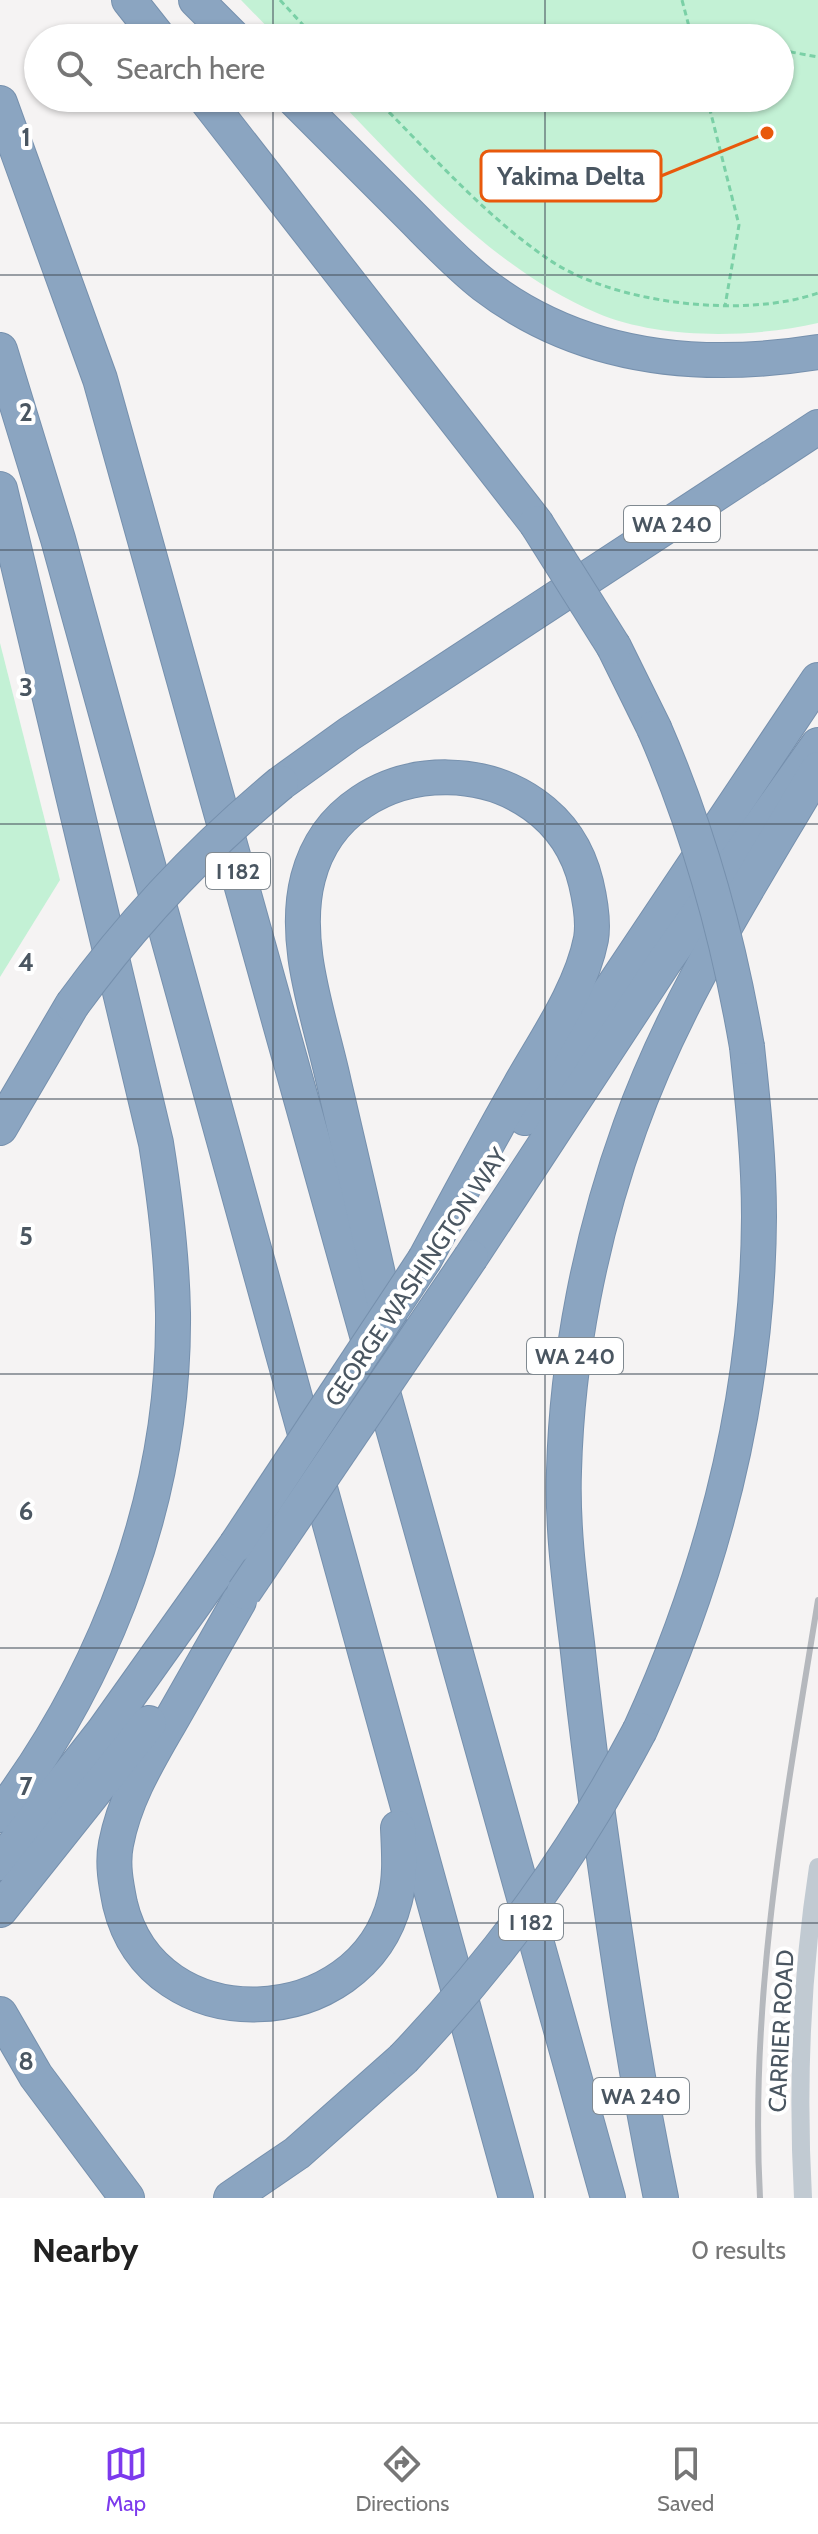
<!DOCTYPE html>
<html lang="en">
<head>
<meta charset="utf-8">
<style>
  :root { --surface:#fff; --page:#f6f6f6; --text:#222; --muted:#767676; --line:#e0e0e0; --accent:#7c3aed }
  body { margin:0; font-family:Cabin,sans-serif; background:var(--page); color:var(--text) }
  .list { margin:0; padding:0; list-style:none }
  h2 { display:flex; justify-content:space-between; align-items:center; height:104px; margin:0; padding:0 32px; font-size:34px }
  h2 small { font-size:26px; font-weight:400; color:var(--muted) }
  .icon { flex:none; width:44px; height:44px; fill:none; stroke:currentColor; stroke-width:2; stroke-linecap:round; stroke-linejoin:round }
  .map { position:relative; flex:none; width:818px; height:2198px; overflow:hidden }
  .search { position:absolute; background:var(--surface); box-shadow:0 2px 6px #0004; left:24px; right:24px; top:24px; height:88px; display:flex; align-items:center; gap:20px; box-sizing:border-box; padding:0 28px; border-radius:44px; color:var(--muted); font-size:30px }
  .sheet { height:224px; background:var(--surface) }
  nav { display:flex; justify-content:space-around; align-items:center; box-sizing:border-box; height:112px; border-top:2px solid var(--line); background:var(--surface); font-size:22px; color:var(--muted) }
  nav a { display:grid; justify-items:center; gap:4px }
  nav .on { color:var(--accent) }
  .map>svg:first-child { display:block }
  .green { fill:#c3f1d5 }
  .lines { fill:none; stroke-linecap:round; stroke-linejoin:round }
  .highway-casing { stroke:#7690ad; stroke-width:36 }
  .path { stroke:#7ad0a6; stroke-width:3; stroke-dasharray:6 4; stroke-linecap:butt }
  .street { stroke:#c1cad2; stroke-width:18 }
  .highway { stroke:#8ba5c1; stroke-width:34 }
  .rail { stroke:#b5b8bd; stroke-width:6 }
  .highway-bridge-casing { stroke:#7690ad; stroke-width:36; stroke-linecap:butt }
  .highway-bridge { stroke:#8ba5c1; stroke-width:34 }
  .grid { fill:none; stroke:#4a5661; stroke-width:2; stroke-opacity:0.55 }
  .labels { text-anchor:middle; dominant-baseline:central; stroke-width:8; stroke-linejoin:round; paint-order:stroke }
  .shield { fill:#fff; stroke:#808990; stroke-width:2 }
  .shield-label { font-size:22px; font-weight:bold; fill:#4a5661 }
  .street-label { font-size:24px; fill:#4a5661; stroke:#fff }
  .grid-label { font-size:26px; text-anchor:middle; font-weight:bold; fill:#4a5661; stroke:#fff; stroke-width:8; stroke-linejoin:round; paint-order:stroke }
  .leader { fill:none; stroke:#e8590c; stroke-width:3 }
  .callout-dot { fill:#e8590c; stroke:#fff; stroke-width:3 }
  .callout { fill:#fff; stroke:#e8590c; stroke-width:3 }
  .callout-label { font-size:26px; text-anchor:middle; font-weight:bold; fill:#4a5661 }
</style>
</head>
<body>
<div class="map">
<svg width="818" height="2198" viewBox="0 0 818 2198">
  <rect width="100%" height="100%" fill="#f5f3f3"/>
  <!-- green -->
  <g class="green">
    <path d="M 241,0 L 818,0 L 818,323 C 753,338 660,340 597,313 C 493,269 413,177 336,98 L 780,98 L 780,38 L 278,38 Z"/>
    <path d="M 0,643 L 60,880 L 0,977 Z"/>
  </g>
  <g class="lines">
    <defs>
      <g id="highway">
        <path d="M 129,0 L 159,38"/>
        <path d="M 196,0 L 234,38"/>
        <path d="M 205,98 L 536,523"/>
        <path d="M 293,98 C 332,137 370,175 409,214 C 433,238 457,264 484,285 C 582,360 700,371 818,352"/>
        <path d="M 0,103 L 100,379 L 608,2198"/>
        <path d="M 0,350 L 58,539 L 516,2198"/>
        <path d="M 0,489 L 156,1143 C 165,1199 172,1256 173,1313 C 175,1494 108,1671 0,1815"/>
        <path d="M 614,647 L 654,728"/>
        <path d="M 281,783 L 349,734 L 818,427"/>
        <path d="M 525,1118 L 818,680"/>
        <path d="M 0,1128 L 72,1005"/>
        <path d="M 471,1257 L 665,961 L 818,745"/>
        <path d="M 392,1336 C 373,1252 354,1167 334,1083 C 320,1018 291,944 308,878 C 343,742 553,744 586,883 C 590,900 594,921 591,939 C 581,990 545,1041 519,1087 C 487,1143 456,1201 425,1259"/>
        <path d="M 239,1601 C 217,1640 195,1678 173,1717 C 149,1759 125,1797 116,1844 C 112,1864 116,1884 120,1904 C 153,2043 362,2034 395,1900 C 401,1876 399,1852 398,1828"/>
        <path d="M 640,1730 C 714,1568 758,1396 759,1217 C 759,1160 753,1103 747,1047"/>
        <path d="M 0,1863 L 103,1732 L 236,1545"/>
        <path d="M 0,1910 L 149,1723"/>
        <path d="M 0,2014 L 36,2076 L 127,2198"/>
        <path d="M 231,2198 L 297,2153 L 403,2059"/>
        <path d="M 661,2198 C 636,2078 618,1957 601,1836 C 592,1772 584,1707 577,1643 C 570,1586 562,1528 564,1471 C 567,1356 591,1235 630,1127 C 675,1000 750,885 818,769"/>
      </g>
    </defs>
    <!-- highway casing -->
    <use href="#highway" class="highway-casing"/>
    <!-- path -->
    <g class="path">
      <path d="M 280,0 L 315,38"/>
      <path d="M 682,0 L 692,38"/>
      <path d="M 780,50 L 818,57"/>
      <path d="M 375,98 C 430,153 484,215 548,259 C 613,304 744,319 818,293"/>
      <path d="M 707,98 L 739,225 L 725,306"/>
    </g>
    <!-- street -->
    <path class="street" d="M 803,2198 C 797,2088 801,1977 818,1867"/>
    <!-- highway -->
    <use href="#highway" class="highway"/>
    <!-- rail -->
    <path class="rail" d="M 760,2198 C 749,1996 786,1799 818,1600"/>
    <defs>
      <g id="highway-bridge">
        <path d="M 536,523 L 614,647"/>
        <path d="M 654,728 C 699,831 728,936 747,1047"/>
        <path d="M 72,1005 C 133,921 201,849 281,783"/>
        <path d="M 236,1545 L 425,1259"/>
        <path d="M 244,1592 L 471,1257"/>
        <path d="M 403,2059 C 501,1956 574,1855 640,1730"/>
      </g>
    </defs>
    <!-- highway-bridge casing -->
    <use href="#highway-bridge" class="highway-bridge-casing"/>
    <!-- highway-bridge -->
    <use href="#highway-bridge" class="highway-bridge"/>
  </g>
  <!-- grid -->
  <path class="grid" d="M 273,0 L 273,38M 545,0 L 545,38M 273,98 L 273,2198M 545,98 L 545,2198M 0,275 L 818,275M 0,550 L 818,550M 0,824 L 818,824M 0,1099 L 818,1099M 0,1374 L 818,1374M 0,1648 L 818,1648M 0,1923 L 818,1923"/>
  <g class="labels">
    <!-- shield labels -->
    <g class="shield">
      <rect x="624" y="506" width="96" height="36" rx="6"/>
      <rect x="206" y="853" width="64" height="36" rx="6"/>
      <rect x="527" y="1338" width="96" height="36" rx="6"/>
      <rect x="499" y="1904" width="64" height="36" rx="6"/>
      <rect x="593" y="2078" width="96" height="36" rx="6"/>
    </g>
    <g class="shield-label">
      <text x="672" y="524">WA 240</text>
      <text x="238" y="871">I 182</text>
      <text x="575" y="1356">WA 240</text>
      <text x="531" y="1922">I 182</text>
      <text x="641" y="2096">WA 240</text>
    </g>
    <!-- street labels -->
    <g class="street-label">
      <text transform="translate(416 1277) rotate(-56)">GEORGE WASHINGTON WAY</text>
      <text transform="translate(781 2031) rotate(-87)">CARRIER ROAD</text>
    </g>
  </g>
  <g class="grid-label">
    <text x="26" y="146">1</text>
    <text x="26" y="421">2</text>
    <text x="26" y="696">3</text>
    <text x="26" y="971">4</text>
    <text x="26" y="1245">5</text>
    <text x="26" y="1520">6</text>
    <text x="26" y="1795">7</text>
    <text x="26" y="2070">8</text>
  </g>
  <!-- callouts -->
  <path class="leader" d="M767 133L661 176"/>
  <circle class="callout-dot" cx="767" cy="133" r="8"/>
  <rect class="callout" x="481" y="151" width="180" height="50" rx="8"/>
  <g class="callout-label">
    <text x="571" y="185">Yakima Delta</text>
  </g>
</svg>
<div class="search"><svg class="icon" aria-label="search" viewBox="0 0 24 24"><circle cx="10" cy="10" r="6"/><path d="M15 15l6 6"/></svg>Search here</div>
</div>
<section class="sheet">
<h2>Nearby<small>0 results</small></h2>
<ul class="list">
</ul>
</section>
<nav>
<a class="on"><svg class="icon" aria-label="map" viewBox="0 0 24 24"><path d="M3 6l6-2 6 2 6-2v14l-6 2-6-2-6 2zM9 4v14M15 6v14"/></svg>Map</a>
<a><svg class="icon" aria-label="directions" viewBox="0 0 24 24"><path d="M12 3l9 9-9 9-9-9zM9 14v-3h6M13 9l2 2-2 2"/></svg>Directions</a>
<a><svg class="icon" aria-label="saved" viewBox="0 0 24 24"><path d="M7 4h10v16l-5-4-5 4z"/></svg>Saved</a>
</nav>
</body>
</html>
